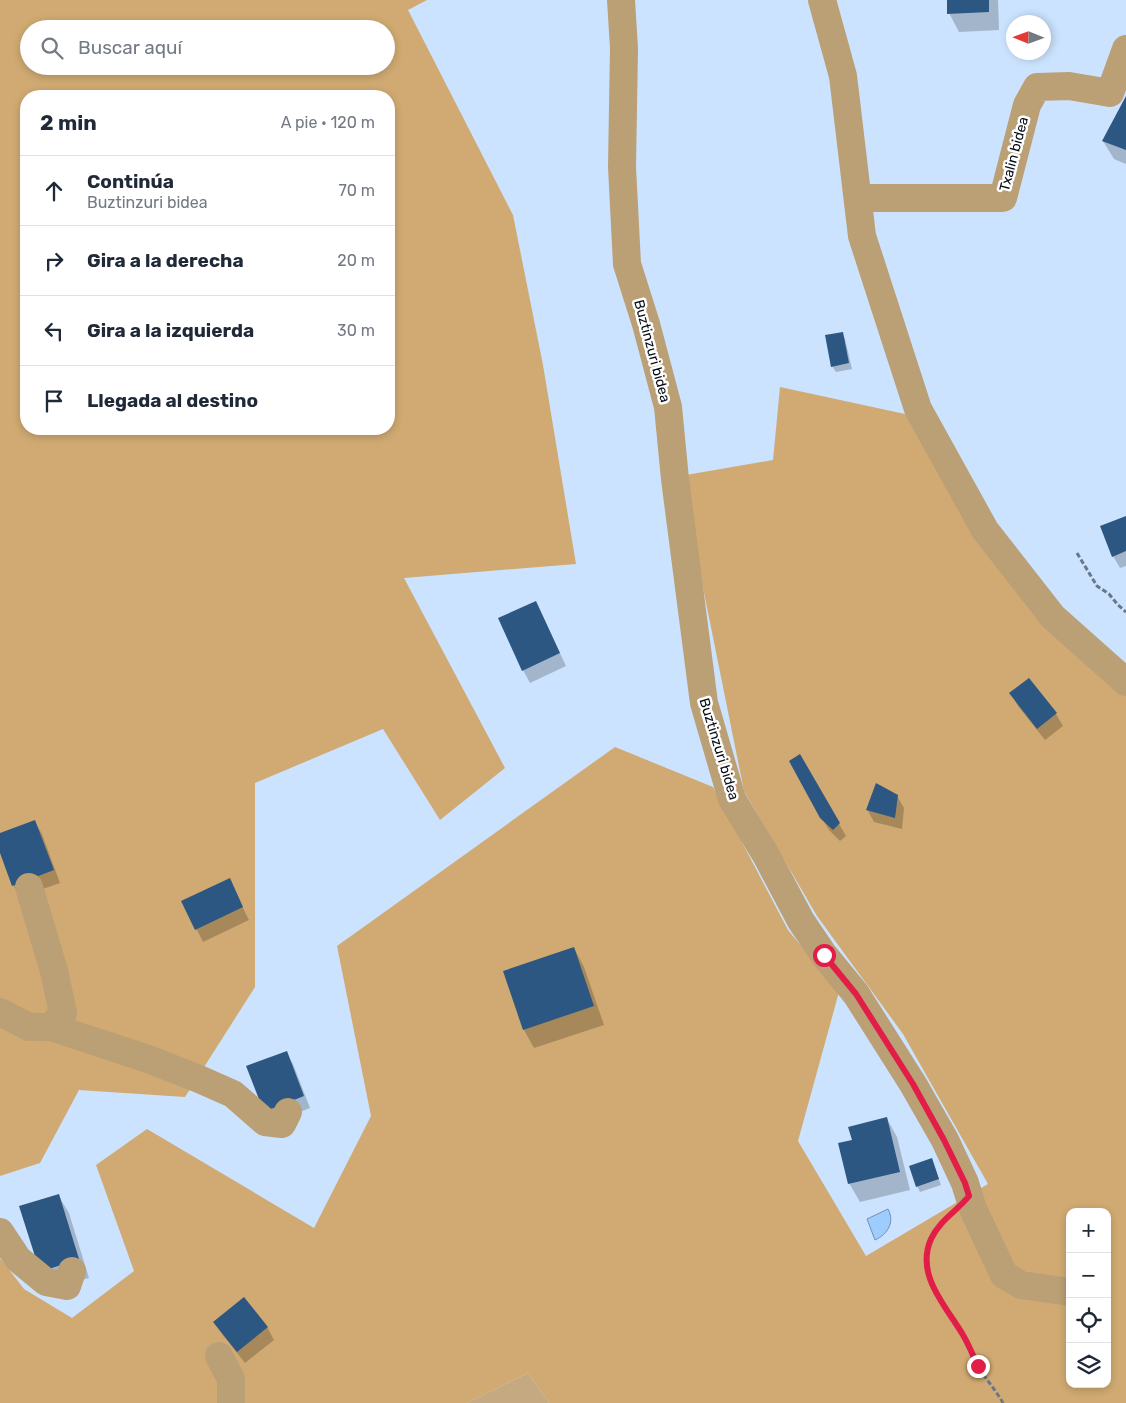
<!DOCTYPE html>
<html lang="es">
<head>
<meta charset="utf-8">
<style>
  :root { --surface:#fff; --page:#f2f2f3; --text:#1f2937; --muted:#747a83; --line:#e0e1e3 }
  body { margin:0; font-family:Rubik,sans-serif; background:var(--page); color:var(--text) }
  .controls { position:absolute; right:15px; bottom:15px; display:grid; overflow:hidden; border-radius:10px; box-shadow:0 2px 8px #0003 }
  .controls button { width:45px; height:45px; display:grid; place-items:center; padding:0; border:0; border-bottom:1px solid var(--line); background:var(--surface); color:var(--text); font:25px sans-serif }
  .compass { position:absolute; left:1006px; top:15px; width:45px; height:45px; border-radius:50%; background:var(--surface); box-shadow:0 2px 8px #0003; rotate:271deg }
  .stop { position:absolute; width:15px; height:15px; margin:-11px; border:4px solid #e11d48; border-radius:50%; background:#fff }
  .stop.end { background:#e11d48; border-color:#fff; box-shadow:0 1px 5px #0008 }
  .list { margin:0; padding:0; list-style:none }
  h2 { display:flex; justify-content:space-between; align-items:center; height:65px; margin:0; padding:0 20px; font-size:21px }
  h2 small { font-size:16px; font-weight:400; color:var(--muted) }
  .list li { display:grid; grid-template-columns:32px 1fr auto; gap:15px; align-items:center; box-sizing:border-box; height:70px; padding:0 20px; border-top:1px solid var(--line) }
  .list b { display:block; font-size:19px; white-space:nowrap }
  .list p { margin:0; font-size:16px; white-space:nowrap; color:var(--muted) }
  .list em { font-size:16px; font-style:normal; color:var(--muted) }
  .icon { flex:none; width:28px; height:28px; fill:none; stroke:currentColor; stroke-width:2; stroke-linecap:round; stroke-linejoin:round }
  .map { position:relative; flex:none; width:1126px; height:1403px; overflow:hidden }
  .search { position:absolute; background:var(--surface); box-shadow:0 2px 8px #0003; left:20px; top:20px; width:375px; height:55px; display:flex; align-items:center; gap:12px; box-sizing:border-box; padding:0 18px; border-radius:28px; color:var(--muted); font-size:19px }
  .panel { position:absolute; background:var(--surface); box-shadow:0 2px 8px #0003; left:20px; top:90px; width:375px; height:345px; border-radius:20px }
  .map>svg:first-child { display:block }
  .green { fill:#c5a981 }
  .forest { fill:#d0aa72; fill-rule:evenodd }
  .water { fill:#9dccfd; stroke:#6f92b7 }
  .shadow { fill:#0003 }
  .building { fill:#2c5782 }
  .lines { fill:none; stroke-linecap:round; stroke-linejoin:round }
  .path { stroke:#687789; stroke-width:3; stroke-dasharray:5 2.5; stroke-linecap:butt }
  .minor { stroke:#bb9f75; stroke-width:28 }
  .route { stroke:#e11d48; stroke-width:6 }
  .labels { text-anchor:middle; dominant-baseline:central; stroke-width:5; stroke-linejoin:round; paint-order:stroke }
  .street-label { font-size:14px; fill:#050c15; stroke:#fff }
</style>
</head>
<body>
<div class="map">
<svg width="1126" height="1403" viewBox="0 0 1126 1403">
  <rect width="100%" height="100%" fill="#cbe3fe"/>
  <!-- green -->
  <path class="green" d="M 528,1373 L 549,1403 L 467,1403 Z"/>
  <!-- forest -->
  <g class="forest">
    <path d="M 0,0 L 427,0 L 408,10 L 513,215 L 543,365 L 576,564 L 404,578 L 505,768 L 440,820 L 383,729 L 255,783 L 255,987 L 185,1097 L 79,1090 L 40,1163 L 0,1176 ZM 29,29 L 386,29 L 386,66 L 29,66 ZM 26,96 L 389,96 L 389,429 L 26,429 Z"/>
    <path d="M 780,387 L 905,414 L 977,537 L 1126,680 L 1126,1403 L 549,1403 L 528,1373 L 467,1403 L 0,1403 L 0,1258 L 24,1289 L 72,1318 L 134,1271 L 96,1165 L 147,1129 L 314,1228 L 371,1116 L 337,946 L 615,747 L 713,787 L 788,930 L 839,992 L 798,1141 L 866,1256 L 988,1184 L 903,1034 L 817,916 L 744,791 L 695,548 L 686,475 L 773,460 ZM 1070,1212 L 1107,1212 L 1107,1384 L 1070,1384 Z"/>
  </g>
  <!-- water -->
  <path class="water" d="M 888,1209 C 895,1222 888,1234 875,1240 L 867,1219 Z"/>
  <!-- shadow -->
  <g class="shadow">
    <path d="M 948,0 L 998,0 L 999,30 L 959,32 L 949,13 Z"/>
    <path d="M 1126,98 L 1126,164 L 1114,159 L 1103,141 Z"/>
    <path d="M 842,333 L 845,339 L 852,369 L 836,372 L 832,366 Z"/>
    <path d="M 1126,518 L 1126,566 L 1120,568 L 1113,556 Z"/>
    <path d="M 542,615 L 566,666 L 530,683 L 523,670 Z"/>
    <path d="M 1011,694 L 1056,714 L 1063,726 L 1045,740 L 1018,706 Z"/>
    <path d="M 800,756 L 846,836 L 840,841 L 829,830 L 821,817 Z"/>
    <path d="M 897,796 L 904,808 L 902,829 L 874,822 L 867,809 Z"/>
    <path d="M 35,822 L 42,834 L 60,883 L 20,897 L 13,885 L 0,850 L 0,835 Z"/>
    <path d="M 229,880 L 249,920 L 203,942 L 183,902 Z"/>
    <path d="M 574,948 L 584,967 L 604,1025 L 534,1048 L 524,1030 L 504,972 Z"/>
    <path d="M 286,1052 L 293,1064 L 310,1108 L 272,1123 L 265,1111 Z"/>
    <path d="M 887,1119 L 897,1137 L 910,1190 L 860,1202 L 849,1183 L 853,1141 Z"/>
    <path d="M 932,1160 L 941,1185 L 920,1192 L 917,1186 Z"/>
    <path d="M 58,1195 L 69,1213 L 89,1278 L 52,1289 L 41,1271 Z"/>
    <path d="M 215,1322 L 267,1327 L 274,1340 L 245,1363 L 222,1334 Z"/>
  </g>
  <!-- building -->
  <g class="building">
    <path d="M 947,0 L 989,0 L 989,12 L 947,14 Z"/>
    <path d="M 1126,96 L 1126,150 L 1102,141 Z"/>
    <path d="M 843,332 L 849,363 L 831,367 L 825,335 Z"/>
    <path d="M 1126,516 L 1126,551 L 1112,557 L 1100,526 Z"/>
    <path d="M 536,601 L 560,653 L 522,671 L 498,618 Z"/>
    <path d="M 1029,678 L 1057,713 L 1037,729 L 1009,693 Z"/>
    <path d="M 800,754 L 840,823 L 833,830 L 820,818 L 789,761 Z"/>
    <path d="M 876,783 L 898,795 L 895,818 L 866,810 Z"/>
    <path d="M 35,820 L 54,870 L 12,886 L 0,853 L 0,833 Z"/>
    <path d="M 230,878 L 243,907 L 195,930 L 181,901 Z"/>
    <path d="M 574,947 L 594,1006 L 523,1030 L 503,971 Z"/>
    <path d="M 287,1051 L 304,1096 L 264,1112 L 246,1066 Z"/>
    <path d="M 887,1117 L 900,1172 L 848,1184 L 838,1143 L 852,1140 L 848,1127 Z"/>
    <path d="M 932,1158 L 939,1179 L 916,1187 L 909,1166 Z"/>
    <path d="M 59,1194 L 79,1259 L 40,1272 L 19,1206 Z"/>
    <path d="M 244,1297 L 268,1327 L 237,1352 L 213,1322 Z"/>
  </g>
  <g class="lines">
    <!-- path -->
    <g class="path">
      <path d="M 1077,553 L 1097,586 L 1109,594 L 1118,605 L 1126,612"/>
      <path d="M 949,1216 C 929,1234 919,1263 933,1288 C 941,1304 953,1319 962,1334 C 968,1343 972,1355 977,1365 C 985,1378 995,1389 1003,1403"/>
    </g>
    <!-- minor -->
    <g class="minor">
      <path d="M 621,0 L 624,48 L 622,167 L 627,264 L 646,324 L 668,407 L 675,479 L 704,703 L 732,799 L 766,855 L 801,921 L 824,955 L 856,994 L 913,1084 L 945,1140 L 965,1183 L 973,1209 L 1004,1275 L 1021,1285 L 1070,1292"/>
      <path d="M 822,0 L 843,76 L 862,236 L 918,409 L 985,530 L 1053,617 L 1126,682"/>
      <path d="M 858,198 L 1003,198 L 1027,105 L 1037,87 L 1069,86 L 1110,93 L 1126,49"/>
      <path d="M 0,1012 L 29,1027 L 51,1027 L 63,1013 L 54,971 L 29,887"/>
      <path d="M 51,1027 L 148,1059 L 199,1079 L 233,1094 L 265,1122 L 282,1124 L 288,1112"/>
      <path d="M 0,1232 L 18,1259 L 46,1282 L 67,1286 L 72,1271"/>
      <path d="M 219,1356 L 231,1379 L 231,1403"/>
    </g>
  </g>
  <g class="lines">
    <!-- route -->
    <path class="route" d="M 824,955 L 856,994 L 913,1084 L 944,1140 L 965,1183 L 969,1196 C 957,1211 939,1221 931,1239 C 915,1275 946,1306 963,1335 C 969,1345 973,1356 978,1366"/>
  </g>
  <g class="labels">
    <!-- street labels -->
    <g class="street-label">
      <text transform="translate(1014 154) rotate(-75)">Txalin bidea</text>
      <text transform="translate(652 351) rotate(75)">Buztinzuri bidea</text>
      <text transform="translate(719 749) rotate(73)">Buztinzuri bidea</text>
    </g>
  </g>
</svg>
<div class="controls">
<button>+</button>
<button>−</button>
<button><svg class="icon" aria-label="locate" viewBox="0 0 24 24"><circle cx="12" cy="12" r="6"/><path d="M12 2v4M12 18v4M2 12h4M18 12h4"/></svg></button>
<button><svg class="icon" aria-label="layers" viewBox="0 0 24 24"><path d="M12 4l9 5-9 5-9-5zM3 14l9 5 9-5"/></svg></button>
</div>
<svg class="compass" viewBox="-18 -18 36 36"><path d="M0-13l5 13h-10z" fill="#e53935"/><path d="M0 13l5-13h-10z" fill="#747a83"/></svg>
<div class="stop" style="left:824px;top:955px"></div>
<div class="stop end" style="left:978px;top:1366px"></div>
<div class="search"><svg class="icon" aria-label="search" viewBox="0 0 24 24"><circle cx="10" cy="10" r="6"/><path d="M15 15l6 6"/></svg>Buscar aquí</div>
<section class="panel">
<h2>2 min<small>A pie · 120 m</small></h2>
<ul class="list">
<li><svg class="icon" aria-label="ahead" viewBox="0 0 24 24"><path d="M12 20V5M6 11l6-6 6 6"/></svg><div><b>Continúa</b><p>Buztinzuri bidea</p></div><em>70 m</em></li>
<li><svg class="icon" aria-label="right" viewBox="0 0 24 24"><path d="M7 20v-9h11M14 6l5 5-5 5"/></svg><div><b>Gira a la derecha</b></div><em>20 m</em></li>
<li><svg class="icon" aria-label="left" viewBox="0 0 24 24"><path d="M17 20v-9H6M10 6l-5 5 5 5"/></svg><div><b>Gira a la izquierda</b></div><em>30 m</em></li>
<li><svg class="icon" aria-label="arrive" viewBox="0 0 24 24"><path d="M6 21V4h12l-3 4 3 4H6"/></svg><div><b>Llegada al destino</b></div></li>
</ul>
</section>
</div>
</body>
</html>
